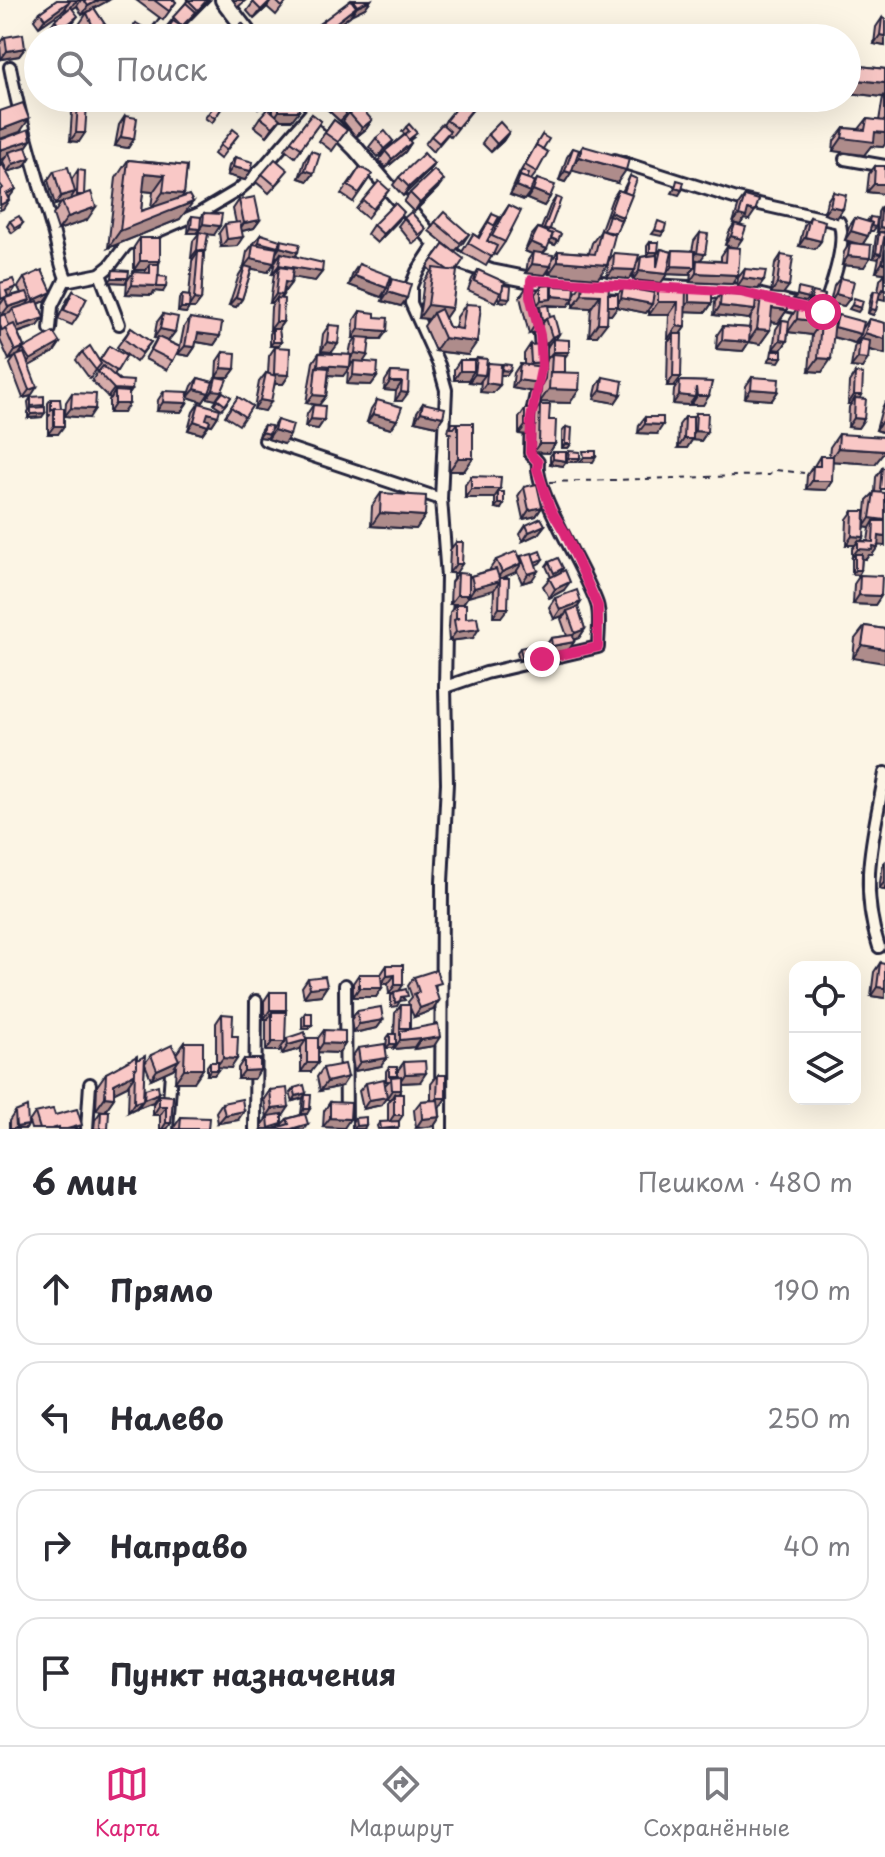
<!DOCTYPE html>
<html lang="ru">
<head>
<meta charset="utf-8">
<style>
  :root { --surface:#fff; --page:#f7f7f7; --text:#2b2b33; --muted:#7c7c81; --line:#e1e1e2; --accent:#db2777 }
  body { margin:0; font-family:"Playpen Sans",sans-serif; background:var(--page); color:var(--text) }
  .controls { position:absolute; right:24px; bottom:24px; display:grid; overflow:hidden; border-radius:16px; box-shadow:0 8px 32px #0002 }
  .controls button { width:72px; height:72px; display:grid; place-items:center; padding:0; border:0; border-bottom:2px solid var(--line); background:var(--surface); color:var(--text); font:40px sans-serif }
  .stop { position:absolute; width:24px; height:24px; margin:-18px; border:6px solid #db2777; border-radius:50%; background:#fff }
  .stop.end { background:#db2777; border-color:#fff; box-shadow:0 2px 8px #0008 }
  .list { margin:0; padding:0; list-style:none }
  h2 { display:flex; justify-content:space-between; align-items:center; height:104px; margin:0; padding:0 32px; font-size:34px }
  h2 small { font-size:26px; font-weight:400; color:var(--muted) }
  .list li { display:grid; grid-template-columns:52px 1fr auto; gap:24px; align-items:center; box-sizing:border-box; height:112px; margin:0 16px 16px; padding:0 16px; border:2px solid var(--line); border-radius:24px }
  .list b { display:block; font-size:30px; white-space:nowrap }
  .list em { font-size:26px; font-style:normal; color:var(--muted) }
  .icon { flex:none; width:44px; height:44px; fill:none; stroke:currentColor; stroke-width:2; stroke-linecap:round; stroke-linejoin:round }
  .map { position:relative; flex:none; width:885px; height:1129px; overflow:hidden }
  .search { position:absolute; background:var(--surface); box-shadow:0 8px 32px #0002; left:24px; right:24px; top:24px; height:88px; display:flex; align-items:center; gap:20px; box-sizing:border-box; padding:0 28px; border-radius:44px; color:var(--muted); font-size:30px }
  .sheet { height:616px; background:var(--surface) }
  nav { display:flex; justify-content:space-around; align-items:center; box-sizing:border-box; height:112px; border-top:2px solid var(--line); background:var(--surface); font-size:22px; color:var(--muted) }
  nav a { display:grid; justify-items:center; gap:4px }
  nav .on { color:var(--accent) }
  .map>svg:first-child { display:block }
  .lines { fill:none; stroke-linecap:round; stroke-linejoin:round }
  .street-casing { stroke:#22223b; stroke-width:16 }
  .secondary-casing { stroke:#22223b; stroke-width:20 }
  .path { stroke:#22223b; stroke-width:2; stroke-dasharray:6 6; stroke-linecap:butt }
  .street { stroke:#fcf5e5; stroke-width:10 }
  .secondary { stroke:#fcf5e5; stroke-width:14 }
  .wall { fill:#d6acaa; stroke:#22223b; stroke-width:2; fill-rule:evenodd }
  .shaded-wall { fill:#ae8c8b; stroke:#22223b; stroke-width:2 }
  .building { fill:#f9c8c6; stroke:#22223b; stroke-width:2 }
  .route { stroke:#db2777; stroke-width:10 }
</style>
</head>
<body>
<div class="map">
<svg width="885" height="1129" viewBox="0 0 885 1129">
  <rect width="100%" height="100%" fill="#fcf5e5"/>
  <filter id="ink" filterUnits="userSpaceOnUse"><feTurbulence type="fractalNoise" baseFrequency=".0125" numOctaves="2"/><feDisplacementMap in="SourceGraphic" scale="16" xChannelSelector="R" yChannelSelector="G"/><feConvolveMatrix kernelMatrix="1 2 1 2 8 2 1 2 1" color-interpolation-filters="sRGB"/></filter>
  <g filter="url(#ink)">
    <g class="lines">
      <defs>
        <g id="street">
          <path d="M 153,38 L 181,0"/>
          <path d="M 10,67 C 20,121 36,172 51,224 C 57,242 59,262 66,278 L 70,280 L 100,274 L 110,266 L 126,245 L 200,213 L 237,191 L 263,168 L 315,108"/>
          <path d="M 845,159 L 885,166"/>
          <path d="M 615,160 L 737,199 L 839,222 C 848,243 830,290 823,312"/>
          <path d="M 436,243 L 417,272 L 411,286 L 411,303 L 439,365 L 446,390 L 441,499 L 447,577 L 445,687 L 447,783 L 442,882 L 441,1129"/>
          <path d="M 100,274 L 119,324"/>
          <path d="M 50,329 L 52,306 L 66,278"/>
          <path d="M 265,440 L 441,499"/>
          <path d="M 445,687 L 486,673 L 598,647 C 598,634 601,616 597,604 C 586,570 534,493 538,462 L 530,453 L 531,418 L 542,365 L 540,335 L 535,318"/>
          <path d="M 879,947 C 858,884 874,835 885,773"/>
          <path d="M 345,985 L 346,1129"/>
          <path d="M 87,1129 L 90,1084"/>
          <path d="M 167,1129 L 171,1072"/>
          <path d="M 255,1129 L 256,1001"/>
        </g>
        <g id="secondary">
          <path d="M 223,0 L 252,38"/>
          <path d="M 305,98 L 356,149 L 436,243 L 460,261 L 491,272 L 531,280 L 741,292 L 815,310"/>
        </g>
      </defs>
      <!-- street casing -->
      <use href="#street" class="street-casing"/>
      <!-- secondary casing -->
      <use href="#secondary" class="secondary-casing"/>
      <!-- path -->
      <path class="path" d="M 550,482 L 769,475 L 775,470 L 804,473"/>
      <!-- street -->
      <use href="#street" class="street"/>
      <!-- secondary -->
      <use href="#secondary" class="secondary"/>
    </g>
    <!-- wall -->
    <g class="wall">
      <path d="M 57,0 L 109,0 L 94,8 L 114,38 L 84,38 L 78,26 L 87,13 L 92,9 L 82,15 L 77,6 L 72,9 L 71,25 L 56,38 L 49,28 L 55,20 L 67,10 L 66,8 L 39,27 L 34,20 L 40,12 Z"/>
      <path d="M 136,0 L 174,0 L 176,2 L 163,20 Z"/>
      <path d="M 188,0 L 210,0 L 177,34 L 167,26 Z"/>
      <path d="M 233,0 L 246,0 L 238,7 Z"/>
      <path d="M 255,0 L 286,0 L 287,1 L 276,15 L 267,7 L 254,19 L 247,11 Z"/>
      <path d="M 352,0 L 371,0 L 365,8 L 351,14 L 321,38 L 303,38 L 307,33 Z"/>
      <path d="M 882,18 L 885,46 L 874,44 L 876,27 Z"/>
      <path d="M 136,23 L 145,37 L 133,36 L 129,33 Z"/>
      <path d="M 5,37 L 25,48 L 19,56 L 1,59 L 0,44 Z"/>
      <path d="M 860,66 L 885,69 L 885,144 L 883,147 L 871,146 L 864,155 L 833,151 L 834,141 L 844,128 L 859,129 L 867,119 L 879,121 L 883,97 L 849,93 L 850,79 Z"/>
      <path d="M 208,98 L 226,98 L 221,105 L 223,106 L 212,123 L 205,118 L 214,106 L 206,101 Z"/>
      <path d="M 254,98 L 271,98 L 258,109 L 252,101 Z"/>
      <path d="M 274,98 L 298,98 L 292,120 L 280,120 L 267,136 L 254,126 L 260,117 L 273,113 L 273,100 Z"/>
      <path d="M 344,98 L 346,115 L 340,121 L 328,110 L 334,101 Z"/>
      <path d="M 78,103 L 79,142 L 70,141 L 72,112 Z"/>
      <path d="M 471,112 L 451,137 L 448,134 L 433,152 L 425,144 L 431,136 L 443,125 L 446,120 Z"/>
      <path d="M 349,113 L 372,120 L 366,129 L 356,137 L 343,121 Z"/>
      <path d="M 312,114 L 321,121 L 295,157 L 285,149 Z"/>
      <path d="M 125,116 L 134,139 L 128,148 L 115,146 L 119,125 Z"/>
      <path d="M 334,120 L 347,130 L 332,151 L 319,141 Z"/>
      <path d="M 406,127 L 414,137 L 409,141 L 411,143 L 405,152 L 386,168 L 379,160 L 385,152 L 378,157 L 369,147 L 376,138 L 393,141 L 388,149 L 405,134 L 402,132 Z"/>
      <path d="M 509,132 L 503,141 L 491,152 L 482,143 L 488,134 Z"/>
      <path d="M 239,134 L 220,159 L 214,154 L 220,145 Z"/>
      <path d="M 542,135 L 543,149 L 537,172 L 531,180 L 532,186 L 537,179 L 550,197 L 544,206 L 527,199 L 529,193 L 524,200 L 510,195 L 519,174 Z"/>
      <path d="M 0,140 L 31,140 L 26,147 L 30,158 L 24,167 L 7,172 L 3,161 L 5,158 L 0,160 Z"/>
      <path d="M 583,146 L 617,183 L 572,170 L 565,182 L 559,180 L 567,157 L 573,148 L 578,153 Z"/>
      <path d="M 311,151 L 314,173 L 308,181 L 299,178 L 305,160 Z"/>
      <path d="M 235,157 L 251,171 L 245,180 L 227,175 L 229,166 Z"/>
      <path d="M 128,160 L 187,166 L 184,194 L 182,197 L 180,219 L 108,248 L 116,178 ZM 143,191 L 153,192 L 151,208 L 141,211 Z"/>
      <path d="M 434,164 L 428,172 L 403,196 L 393,185 L 399,177 Z"/>
      <path d="M 875,166 L 885,194 L 867,192 L 869,174 Z"/>
      <path d="M 360,167 L 372,174 L 353,202 L 341,194 Z"/>
      <path d="M 78,170 L 84,194 L 87,220 L 58,230 L 53,215 L 61,203 L 55,205 L 48,180 L 54,171 L 72,179 Z"/>
      <path d="M 262,174 L 282,179 L 269,193 L 256,182 Z"/>
      <path d="M 630,176 L 631,195 L 623,217 L 614,236 L 608,262 L 614,253 L 637,262 L 641,257 L 647,256 L 647,246 L 650,242 L 658,252 L 656,255 L 661,249 L 672,252 L 673,250 L 692,251 L 694,241 L 700,233 L 701,260 L 721,261 L 721,256 L 727,247 L 738,275 L 732,284 L 690,282 L 691,272 L 688,275 L 667,274 L 661,283 L 633,280 L 634,272 L 629,279 L 607,277 L 608,263 L 598,278 L 549,274 L 549,269 L 545,275 L 526,273 L 528,260 L 532,254 L 525,251 L 531,236 L 538,228 L 541,229 L 550,206 L 556,197 L 550,230 L 558,241 L 555,245 L 549,243 L 543,253 L 552,260 L 558,251 L 589,253 L 592,243 L 600,232 L 612,199 L 618,190 L 622,192 Z"/>
      <path d="M 437,189 L 414,212 L 404,202 L 410,193 Z"/>
      <path d="M 389,190 L 367,218 L 356,209 L 363,200 Z"/>
      <path d="M 833,192 L 837,218 L 824,214 L 827,201 Z"/>
      <path d="M 745,196 L 749,220 L 744,219 L 725,245 L 729,232 L 734,224 L 733,223 L 739,204 Z"/>
      <path d="M 239,200 L 260,220 L 254,228 L 242,231 L 237,246 L 221,247 L 219,233 L 225,224 L 236,223 L 233,209 Z"/>
      <path d="M 509,205 L 505,242 L 496,255 L 493,254 L 486,266 L 462,252 L 473,234 L 478,237 L 492,214 L 495,226 Z"/>
      <path d="M 881,207 L 885,208 L 885,232 L 877,232 L 878,212 Z"/>
      <path d="M 204,213 L 214,235 L 208,234 L 204,252 L 201,300 L 195,308 L 189,308 L 186,313 L 178,312 L 179,299 L 182,295 L 189,296 L 192,261 L 193,259 L 191,258 L 193,241 L 199,233 L 197,232 L 196,233 L 188,233 L 189,221 L 192,216 L 200,219 Z"/>
      <path d="M 810,217 L 821,241 L 815,249 L 799,246 L 804,226 Z"/>
      <path d="M 870,217 L 876,227 L 873,231 L 870,231 L 863,244 L 864,267 L 842,265 L 844,252 L 850,243 L 859,244 L 845,240 L 849,227 L 855,218 L 866,222 Z"/>
      <path d="M 404,218 L 426,229 L 420,238 L 413,244 L 398,226 Z"/>
      <path d="M 10,221 L 23,223 L 20,227 L 12,233 L 7,226 Z"/>
      <path d="M 398,221 L 377,243 L 367,234 L 373,225 Z"/>
      <path d="M 435,222 L 469,234 L 463,243 L 454,252 L 456,271 L 452,308 L 445,318 L 449,327 L 455,328 L 457,317 L 466,304 L 468,355 L 435,351 L 424,326 L 429,319 L 419,318 L 424,281 L 431,271 L 427,267 L 444,244 L 452,250 L 429,231 Z"/>
      <path d="M 879,232 L 884,239 L 885,237 L 884,273 L 876,272 L 879,258 L 873,258 L 876,236 Z"/>
      <path d="M 261,234 L 279,244 L 281,240 L 295,256 L 322,272 L 315,281 L 292,277 L 291,283 L 285,291 L 284,291 L 281,298 L 283,322 L 278,329 L 281,342 L 278,346 L 270,346 L 270,334 L 272,330 L 270,330 L 271,307 L 273,303 L 270,303 L 274,274 L 272,274 L 275,262 L 278,257 L 276,257 L 268,272 L 252,268 L 242,299 L 236,307 L 229,305 L 239,275 L 244,267 L 247,252 Z"/>
      <path d="M 140,238 L 160,261 L 159,264 L 158,276 L 163,292 L 154,291 L 152,295 L 126,294 L 127,281 L 133,272 L 144,273 L 146,270 L 134,270 L 134,247 Z"/>
      <path d="M 781,255 L 783,294 L 771,293 L 775,264 Z"/>
      <path d="M 359,264 L 388,284 L 392,279 L 401,306 L 382,301 L 385,291 L 381,297 L 349,285 L 353,273 Z"/>
      <path d="M 745,269 L 758,289 L 737,287 L 738,278 Z"/>
      <path d="M 478,270 L 504,285 L 507,302 L 499,301 L 499,295 L 495,302 L 468,290 L 472,279 Z"/>
      <path d="M 885,273 L 885,299 L 878,298 L 876,310 L 873,315 L 868,313 L 871,296 L 874,291 L 878,292 L 880,280 Z"/>
      <path d="M 24,278 L 52,292 L 45,301 L 39,304 L 44,318 L 38,326 L 18,333 L 24,347 L 19,355 L 23,349 L 60,343 L 54,352 L 29,366 L 31,396 L 23,398 L 10,364 L 15,357 L 9,360 L 0,340 L 0,316 L 1,316 L 0,311 L 0,283 L 10,296 L 21,293 L 18,287 Z"/>
      <path d="M 840,278 L 850,298 L 844,306 L 830,303 L 834,286 Z"/>
      <path d="M 583,282 L 608,294 L 618,294 L 623,287 L 654,293 L 658,287 L 686,293 L 689,289 L 712,303 L 706,312 L 685,311 L 685,327 L 680,334 L 674,386 L 667,386 L 668,342 L 670,340 L 668,339 L 669,315 L 649,315 L 649,309 L 646,313 L 617,307 L 611,315 L 607,315 L 597,336 L 589,336 L 591,308 L 573,307 L 573,298 L 568,306 L 547,306 L 550,317 L 559,334 L 556,339 L 565,357 L 565,372 L 570,403 L 540,402 L 541,385 L 545,379 L 546,363 L 547,360 L 547,348 L 549,344 L 545,345 L 540,327 L 543,323 L 536,332 L 529,334 L 520,297 L 526,288 L 535,294 L 541,286 L 551,289 L 553,286 L 574,295 Z"/>
      <path d="M 73,291 L 78,316 L 72,325 L 58,319 L 67,300 Z"/>
      <path d="M 721,293 L 756,303 L 761,296 L 787,310 L 778,323 L 770,322 L 770,330 L 760,344 L 749,342 L 743,351 L 716,349 L 717,335 L 723,326 L 749,328 L 751,316 L 749,319 L 714,315 L 715,302 Z"/>
      <path d="M 798,306 L 835,319 L 838,315 L 863,328 L 869,319 L 885,323 L 885,354 L 869,350 L 862,368 L 851,367 L 854,348 L 858,338 L 855,343 L 833,337 L 822,372 L 809,371 L 812,335 L 788,332 L 787,341 L 781,350 L 773,349 L 776,329 L 782,320 L 789,321 Z"/>
      <path d="M 360,311 L 375,317 L 381,339 L 370,339 L 363,362 L 377,377 L 371,385 L 347,384 L 348,370 L 353,362 L 350,362 L 343,376 L 329,375 L 326,396 L 319,405 L 306,403 L 313,362 L 319,353 L 349,355 L 351,345 L 356,338 L 353,338 L 354,320 Z"/>
      <path d="M 163,314 L 175,332 L 168,341 L 165,340 L 180,347 L 184,327 L 190,318 L 220,336 L 214,345 L 196,342 L 195,347 L 189,356 L 178,354 L 180,347 L 167,370 L 145,359 L 157,338 L 154,338 L 157,322 Z"/>
      <path d="M 329,325 L 332,352 L 321,351 L 323,334 Z"/>
      <path d="M 131,328 L 151,342 L 136,362 L 117,347 Z"/>
      <path d="M 530,345 L 534,392 L 512,388 L 514,373 L 520,364 L 524,365 L 524,354 Z"/>
      <path d="M 109,346 L 126,356 L 114,375 L 132,390 L 129,394 L 123,413 L 109,413 L 109,400 L 111,398 L 108,397 L 92,381 L 98,371 L 96,370 L 90,379 L 76,360 L 82,352 L 99,361 Z"/>
      <path d="M 275,347 L 289,375 L 283,384 L 275,384 L 265,411 L 254,409 L 259,382 L 266,373 L 268,374 L 269,356 Z"/>
      <path d="M 223,352 L 235,369 L 229,377 L 216,377 L 217,361 Z"/>
      <path d="M 477,358 L 486,366 L 488,363 L 501,366 L 503,364 L 507,375 L 500,375 L 493,393 L 480,392 L 481,380 L 479,383 L 469,382 L 470,377 L 468,380 L 454,380 L 454,369 L 460,360 L 474,362 Z"/>
      <path d="M 391,372 L 409,373 L 402,401 L 395,401 L 396,391 L 384,390 L 385,381 Z"/>
      <path d="M 855,373 L 862,395 L 860,399 L 864,419 L 858,428 L 848,427 L 849,407 L 851,404 L 848,404 L 849,382 Z"/>
      <path d="M 216,377 L 222,391 L 216,400 L 207,398 L 207,396 L 203,402 L 188,397 L 192,386 L 198,378 L 212,382 Z"/>
      <path d="M 603,377 L 621,394 L 615,403 L 594,399 L 597,386 Z"/>
      <path d="M 752,377 L 778,391 L 772,400 L 745,398 L 746,386 Z"/>
      <path d="M 680,381 L 712,382 L 703,405 L 691,405 L 691,403 L 689,405 L 673,404 L 674,390 Z"/>
      <path d="M 164,391 L 187,403 L 181,412 L 157,411 L 158,400 Z"/>
      <path d="M 223,392 L 231,397 L 222,409 L 214,404 Z"/>
      <path d="M 72,393 L 89,418 L 65,416 L 66,402 Z"/>
      <path d="M 31,397 L 43,407 L 42,417 L 28,418 L 28,412 L 29,410 L 28,402 Z"/>
      <path d="M 238,397 L 252,406 L 239,425 L 225,416 Z"/>
      <path d="M 51,399 L 60,399 L 58,434 L 48,434 L 48,417 L 50,415 L 48,415 L 48,403 Z"/>
      <path d="M 377,400 L 397,420 L 391,429 L 367,422 L 371,409 Z"/>
      <path d="M 885,402 L 885,433 L 876,430 L 882,408 Z"/>
      <path d="M 199,403 L 218,416 L 212,425 L 209,424 L 202,434 L 188,430 L 193,412 Z"/>
      <path d="M 423,403 L 437,426 L 415,421 L 417,412 Z"/>
      <path d="M 313,405 L 324,420 L 318,429 L 305,427 L 307,414 Z"/>
      <path d="M 540,405 L 549,420 L 555,444 L 549,453 L 533,452 L 534,428 L 529,435 L 519,434 L 519,418 L 525,409 L 535,412 Z"/>
      <path d="M 696,413 L 707,432 L 701,441 L 692,440 L 687,448 L 678,448 L 679,425 L 685,417 L 693,417 Z"/>
      <path d="M 645,417 L 657,434 L 638,433 L 639,425 Z"/>
      <path d="M 277,420 L 290,435 L 284,444 L 268,439 L 269,435 L 267,438 L 259,437 L 261,429 L 264,425 L 271,430 Z"/>
      <path d="M 452,423 L 458,423 L 473,458 L 464,471 L 449,471 L 449,436 L 451,433 L 448,433 L 449,427 Z"/>
      <path d="M 566,427 L 571,444 L 568,448 L 562,448 L 562,432 Z"/>
      <path d="M 839,434 L 885,451 L 875,464 L 832,461 L 832,481 L 826,490 L 806,489 L 807,475 L 813,466 L 814,466 L 820,456 L 829,456 L 830,447 Z"/>
      <path d="M 569,451 L 580,458 L 577,462 L 566,462 L 563,466 L 550,464 L 550,456 L 553,452 L 566,455 Z"/>
      <path d="M 882,468 L 878,545 L 872,555 L 869,555 L 866,559 L 862,558 L 861,570 L 858,575 L 852,574 L 852,549 L 855,545 L 846,545 L 847,519 L 853,511 L 865,523 L 867,500 L 875,492 L 876,477 ZM 864,527 L 870,528 L 868,541 L 861,541 Z"/>
      <path d="M 471,476 L 500,489 L 498,492 L 501,509 L 495,508 L 495,496 L 494,498 L 465,498 L 465,485 Z"/>
      <path d="M 524,487 L 542,507 L 536,516 L 523,519 L 518,496 Z"/>
      <path d="M 381,493 L 425,516 L 416,529 L 371,526 L 372,506 Z"/>
      <path d="M 526,525 L 545,525 L 538,534 L 523,541 L 520,534 Z"/>
      <path d="M 456,542 L 456,573 L 449,573 L 450,550 Z"/>
      <path d="M 521,556 L 543,559 L 540,563 L 536,565 L 532,580 L 522,583 L 517,571 L 501,578 L 501,617 L 493,617 L 494,589 L 468,596 L 463,604 L 466,618 L 473,638 L 449,641 L 448,628 L 449,627 L 450,612 L 456,604 L 450,604 L 451,582 L 458,573 L 469,578 L 471,576 L 491,570 L 490,569 L 496,560 L 520,558 Z"/>
      <path d="M 549,562 L 563,568 L 560,573 L 564,590 L 549,598 L 543,586 L 551,577 L 546,566 Z"/>
      <path d="M 860,575 L 881,596 L 875,605 L 853,604 L 854,584 Z"/>
      <path d="M 555,598 L 581,602 L 578,607 L 585,629 L 579,638 L 574,640 L 568,651 L 546,654 L 545,647 L 551,638 L 567,636 L 561,619 L 565,615 L 554,619 L 549,607 Z"/>
      <path d="M 865,626 L 885,629 L 853,658 L 855,639 Z"/>
      <path d="M 520,648 L 531,655 L 528,659 L 519,661 L 517,652 Z"/>
      <path d="M 885,862 L 885,890 L 879,889 L 883,864 Z"/>
      <path d="M 880,963 L 885,998 L 871,996 L 874,972 Z"/>
      <path d="M 387,965 L 403,965 L 398,991 L 405,1000 L 400,1001 L 397,1006 L 391,1007 L 391,996 L 393,994 L 389,994 L 388,984 L 382,984 L 376,997 L 353,997 L 353,983 L 359,974 L 381,974 Z"/>
      <path d="M 414,977 L 436,990 L 433,1010 L 414,1017 L 410,1008 L 409,1029 L 434,1046 L 414,1049 L 414,1047 L 394,1049 L 394,1046 L 392,1048 L 386,1048 L 387,1038 L 390,1034 L 394,1034 L 395,1013 L 401,1005 L 409,1005 L 408,1002 L 412,997 L 408,986 Z"/>
      <path d="M 308,978 L 327,986 L 321,995 L 304,997 L 302,987 Z"/>
      <path d="M 270,992 L 286,1010 L 284,1012 L 285,1041 L 287,1038 L 306,1040 L 318,1038 L 324,1030 L 345,1044 L 339,1053 L 318,1052 L 311,1072 L 301,1072 L 301,1047 L 300,1049 L 282,1054 L 281,1048 L 279,1051 L 266,1051 L 266,1021 L 268,1019 L 264,1019 L 264,1001 Z"/>
      <path d="M 357,1011 L 383,1020 L 377,1028 L 353,1033 L 351,1020 Z"/>
      <path d="M 305,1013 L 309,1029 L 302,1029 L 302,1017 Z"/>
      <path d="M 222,1014 L 231,1068 L 218,1067 L 218,1070 L 214,1075 L 207,1075 L 207,1066 L 210,1062 L 216,1062 L 216,1023 Z"/>
      <path d="M 185,1042 L 194,1082 L 175,1082 L 176,1065 L 173,1069 L 151,1079 L 145,1064 L 143,1092 L 145,1089 L 153,1102 L 138,1108 L 138,1106 L 136,1108 L 128,1112 L 129,1083 L 127,1086 L 114,1092 L 114,1098 L 105,1111 L 96,1110 L 97,1086 L 106,1073 L 137,1060 L 145,1063 L 151,1055 L 176,1054 Z"/>
      <path d="M 358,1048 L 381,1066 L 354,1071 L 352,1057 Z"/>
      <path d="M 244,1059 L 260,1070 L 254,1079 L 238,1079 L 238,1068 Z"/>
      <path d="M 404,1062 L 420,1082 L 401,1083 L 401,1090 L 399,1094 L 398,1129 L 378,1129 L 377,1126 L 380,1122 L 388,1122 L 388,1103 L 391,1099 L 386,1098 L 381,1105 L 363,1109 L 359,1091 L 366,1083 L 385,1085 L 389,1081 L 386,1081 L 386,1071 L 389,1067 L 397,1076 L 398,1076 L 398,1070 Z"/>
      <path d="M 323,1068 L 342,1086 L 320,1091 L 317,1077 Z"/>
      <path d="M 438,1075 L 440,1117 L 434,1126 L 416,1128 L 414,1110 L 421,1101 L 431,1100 L 431,1084 Z"/>
      <path d="M 294,1088 L 306,1093 L 306,1095 L 307,1114 L 305,1114 L 304,1129 L 262,1129 L 262,1124 L 267,1118 L 264,1099 L 270,1090 L 283,1116 L 282,1116 L 280,1126 L 287,1119 L 304,1114 L 301,1114 L 303,1098 L 293,1101 L 290,1093 Z"/>
      <path d="M 159,1095 L 173,1096 L 171,1123 L 167,1129 L 160,1129 L 160,1115 L 153,1115 L 153,1104 Z"/>
      <path d="M 330,1102 L 344,1128 L 323,1127 L 324,1111 Z"/>
      <path d="M 222,1103 L 238,1120 L 218,1123 L 216,1112 Z"/>
      <path d="M 101,1111 L 108,1129 L 94,1129 L 95,1120 Z"/>
      <path d="M 15,1112 L 28,1125 L 26,1129 L 9,1129 L 9,1121 Z"/>
      <path d="M 35,1113 L 55,1115 L 79,1129 L 31,1129 L 29,1122 Z"/>
      <path d="M 181,1117 L 208,1129 L 174,1129 L 175,1126 Z"/>
      <path d="M 355,1118 L 364,1129 L 353,1129 L 352,1122 Z"/>
    </g>
    <!-- shaded-wall -->
    <g class="shaded-wall">
      <path d="M 79,0 L 81,0 L 77,6 L 68,12 L 74,3 Z"/>
      <path d="M 99,0 L 109,0 L 82,15 L 88,6 Z"/>
      <path d="M 207,0 L 210,0 L 191,19 L 198,10 Z"/>
      <path d="M 272,0 L 267,7 L 254,19 L 261,10 Z"/>
      <path d="M 371,0 L 365,8 L 351,15 L 357,6 Z"/>
      <path d="M 70,1 L 64,10 L 39,27 L 45,19 Z"/>
      <path d="M 356,7 L 350,16 L 321,38 L 316,38 Z"/>
      <path d="M 78,16 L 71,25 L 56,38 L 62,29 Z"/>
      <path d="M 880,35 L 885,36 L 885,46 L 874,44 Z"/>
      <path d="M 25,48 L 19,56 L 1,59 L 7,51 Z"/>
      <path d="M 858,80 L 885,83 L 885,94 L 883,97 L 849,93 Z"/>
      <path d="M 266,98 L 271,98 L 258,109 Z"/>
      <path d="M 279,111 L 299,111 L 292,120 L 280,120 L 267,136 L 273,127 L 273,120 Z"/>
      <path d="M 29,119 L 20,132 L 0,139 L 0,130 Z"/>
      <path d="M 372,120 L 366,129 L 356,137 L 362,128 Z"/>
      <path d="M 509,132 L 503,141 L 491,152 L 497,144 Z"/>
      <path d="M 875,132 L 885,133 L 885,144 L 883,147 L 871,146 L 864,155 L 833,151 L 842,138 Z"/>
      <path d="M 76,133 L 85,133 L 79,142 L 70,141 Z"/>
      <path d="M 121,137 L 134,139 L 128,148 L 115,146 Z"/>
      <path d="M 31,140 L 22,153 L 9,152 L 5,158 L 0,160 L 0,150 Z"/>
      <path d="M 393,141 L 387,150 L 378,157 L 384,149 Z"/>
      <path d="M 411,143 L 405,152 L 386,168 L 392,159 Z"/>
      <path d="M 579,157 L 626,170 L 617,183 L 570,170 Z"/>
      <path d="M 30,158 L 24,167 L 7,172 L 13,164 Z"/>
      <path d="M 434,164 L 428,172 L 403,196 L 409,187 Z"/>
      <path d="M 233,167 L 251,171 L 245,180 L 227,175 Z"/>
      <path d="M 305,170 L 314,173 L 308,181 L 299,178 Z"/>
      <path d="M 565,171 L 571,173 L 565,182 L 559,180 Z"/>
      <path d="M 145,173 L 165,175 L 153,192 L 133,190 Z"/>
      <path d="M 444,180 L 437,189 L 414,212 L 420,203 Z"/>
      <path d="M 874,184 L 885,184 L 885,194 L 867,192 Z"/>
      <path d="M 516,186 L 530,192 L 524,200 L 510,195 Z"/>
      <path d="M 675,188 L 682,190 L 679,195 L 672,193 Z"/>
      <path d="M 16,189 L 9,198 L 0,203 L 6,194 Z"/>
      <path d="M 533,190 L 550,197 L 544,206 L 527,199 Z"/>
      <path d="M 75,192 L 69,201 L 55,205 L 61,196 Z"/>
      <path d="M 163,192 L 184,194 L 173,210 L 193,202 L 180,219 L 108,248 L 120,231 L 151,209 Z"/>
      <path d="M 9,200 L 3,209 L 0,210 L 0,205 Z"/>
      <path d="M 830,206 L 843,209 L 837,218 L 824,214 Z"/>
      <path d="M 96,207 L 87,220 L 58,230 L 68,217 Z"/>
      <path d="M 748,209 L 755,211 L 749,220 L 744,219 L 740,225 L 733,223 L 739,215 Z"/>
      <path d="M 404,212 L 398,221 L 377,243 L 383,234 Z"/>
      <path d="M 610,212 L 623,217 L 617,226 L 608,215 Z"/>
      <path d="M 260,220 L 254,228 L 238,232 L 244,223 Z"/>
      <path d="M 203,224 L 220,226 L 214,235 L 197,233 Z"/>
      <path d="M 880,227 L 885,228 L 885,232 L 877,232 Z"/>
      <path d="M 191,228 L 200,229 L 196,233 L 188,233 Z"/>
      <path d="M 655,230 L 664,232 L 661,236 L 652,234 Z"/>
      <path d="M 851,231 L 868,236 L 862,245 L 845,240 Z"/>
      <path d="M 547,236 L 558,241 L 555,245 L 544,240 Z"/>
      <path d="M 731,236 L 742,239 L 736,248 L 725,245 Z"/>
      <path d="M 243,237 L 237,246 L 221,247 L 227,239 Z"/>
      <path d="M 805,237 L 821,241 L 815,249 L 799,246 Z"/>
      <path d="M 259,242 L 278,247 L 272,255 L 253,250 Z"/>
      <path d="M 531,242 L 547,249 L 540,257 L 534,252 L 532,254 L 525,251 Z"/>
      <path d="M 280,247 L 298,252 L 292,261 L 281,253 L 278,257 L 274,256 Z"/>
      <path d="M 197,250 L 205,251 L 199,260 L 198,252 L 193,259 L 191,258 Z"/>
      <path d="M 650,252 L 658,252 L 655,256 L 647,256 Z"/>
      <path d="M 697,253 L 705,254 L 699,262 L 697,260 L 696,262 L 691,261 Z"/>
      <path d="M 876,253 L 881,254 L 878,259 L 873,258 Z"/>
      <path d="M 848,256 L 870,258 L 864,267 L 842,265 Z"/>
      <path d="M 251,258 L 274,263 L 268,272 L 244,267 Z"/>
      <path d="M 140,261 L 160,261 L 154,270 L 150,264 L 146,270 L 134,270 Z"/>
      <path d="M 558,261 L 607,265 L 598,278 L 549,274 Z"/>
      <path d="M 882,263 L 885,263 L 885,272 L 884,273 L 876,272 Z"/>
      <path d="M 532,264 L 551,266 L 545,275 L 526,273 Z"/>
      <path d="M 279,265 L 322,272 L 315,281 L 278,275 L 279,267 L 274,274 L 272,274 Z"/>
      <path d="M 672,266 L 695,267 L 688,275 L 667,274 L 661,283 L 633,280 L 639,271 L 666,274 Z"/>
      <path d="M 613,269 L 635,270 L 629,279 L 607,277 Z"/>
      <path d="M 696,273 L 738,275 L 732,284 L 690,282 Z"/>
      <path d="M 355,276 L 387,288 L 381,297 L 349,285 Z"/>
      <path d="M 112,278 L 128,278 L 125,283 L 109,282 Z"/>
      <path d="M 743,278 L 764,281 L 758,289 L 737,287 Z"/>
      <path d="M 285,282 L 291,283 L 285,291 L 279,291 Z"/>
      <path d="M 777,284 L 789,286 L 783,294 L 771,293 Z"/>
      <path d="M 132,285 L 158,286 L 166,287 L 163,292 L 154,291 L 152,295 L 126,294 Z"/>
      <path d="M 16,287 L 10,296 L 5,298 L 0,305 L 0,299 L 6,291 Z"/>
      <path d="M 883,289 L 885,290 L 885,300 L 877,298 Z"/>
      <path d="M 52,292 L 45,301 L 28,309 L 34,300 Z"/>
      <path d="M 388,292 L 407,298 L 401,306 L 382,301 Z"/>
      <path d="M 276,294 L 283,295 L 277,304 L 277,298 L 273,303 L 270,303 Z"/>
      <path d="M 582,294 L 600,295 L 591,308 L 573,307 Z"/>
      <path d="M 836,294 L 850,298 L 844,306 L 830,303 Z"/>
      <path d="M 797,295 L 809,298 L 806,302 L 793,299 Z"/>
      <path d="M 553,296 L 574,298 L 568,306 L 547,305 L 545,308 L 540,306 L 539,308 L 535,308 L 541,300 L 551,299 Z"/>
      <path d="M 236,297 L 242,299 L 236,307 L 229,305 Z"/>
      <path d="M 502,297 L 510,298 L 507,302 L 499,301 Z"/>
      <path d="M 621,298 L 652,304 L 646,313 L 617,307 L 611,315 L 601,314 L 607,306 L 616,306 Z"/>
      <path d="M 194,299 L 201,300 L 195,308 L 188,308 Z"/>
      <path d="M 811,299 L 823,302 L 820,307 L 808,303 Z"/>
      <path d="M 30,300 L 24,309 L 13,309 L 10,313 L 1,316 L 8,307 Z"/>
      <path d="M 658,302 L 678,302 L 669,315 L 649,315 Z"/>
      <path d="M 689,302 L 712,303 L 706,312 L 683,311 Z"/>
      <path d="M 428,305 L 452,308 L 443,321 L 433,313 L 429,319 L 419,318 Z"/>
      <path d="M 852,305 L 861,308 L 858,312 L 849,309 Z"/>
      <path d="M 720,306 L 755,310 L 749,319 L 714,315 Z"/>
      <path d="M 181,308 L 189,308 L 186,313 L 178,312 Z"/>
      <path d="M 772,308 L 787,310 L 778,323 L 763,321 Z"/>
      <path d="M 871,309 L 876,310 L 873,315 L 868,313 Z"/>
      <path d="M 44,318 L 38,326 L 13,334 L 19,326 Z"/>
      <path d="M 546,319 L 536,332 L 529,334 L 535,325 L 542,320 Z"/>
      <path d="M 797,319 L 821,322 L 812,335 L 788,332 Z"/>
      <path d="M 276,322 L 283,322 L 277,330 L 270,330 Z"/>
      <path d="M 598,323 L 607,323 L 597,336 L 589,336 Z"/>
      <path d="M 677,326 L 685,327 L 676,340 L 674,334 L 670,340 L 668,339 Z"/>
      <path d="M 835,327 L 861,334 L 855,343 L 829,336 Z"/>
      <path d="M 160,329 L 175,332 L 168,341 L 154,338 Z"/>
      <path d="M 359,329 L 387,331 L 381,339 L 353,338 Z"/>
      <path d="M 757,329 L 770,330 L 760,344 L 749,342 L 743,351 L 716,349 L 722,340 L 748,342 Z"/>
      <path d="M 198,333 L 220,336 L 214,345 L 192,341 Z"/>
      <path d="M 865,333 L 885,339 L 885,354 L 859,347 L 860,339 L 856,346 Z"/>
      <path d="M 559,334 L 553,343 L 553,339 L 549,344 L 545,345 L 552,337 Z"/>
      <path d="M 444,338 L 477,342 L 468,355 L 435,351 Z"/>
      <path d="M 780,340 L 787,341 L 781,350 L 773,349 Z"/>
      <path d="M 273,342 L 281,342 L 278,346 L 270,346 Z"/>
      <path d="M 327,342 L 338,344 L 332,352 L 321,351 Z"/>
      <path d="M 60,343 L 54,352 L 24,369 L 30,360 Z"/>
      <path d="M 185,346 L 195,347 L 189,356 L 178,354 Z"/>
      <path d="M 24,347 L 18,356 L 9,360 L 15,351 Z"/>
      <path d="M 553,352 L 569,352 L 562,361 L 552,354 L 546,360 Z"/>
      <path d="M 355,353 L 368,355 L 362,364 L 348,362 Z"/>
      <path d="M 771,357 L 782,357 L 779,362 L 768,361 Z"/>
      <path d="M 818,358 L 831,359 L 822,372 L 809,371 Z"/>
      <path d="M 858,358 L 868,359 L 862,368 L 851,367 Z"/>
      <path d="M 545,362 L 538,371 L 525,372 L 531,363 Z"/>
      <path d="M 318,365 L 350,367 L 343,376 L 315,374 L 316,368 Z"/>
      <path d="M 222,368 L 235,369 L 229,377 L 216,377 Z"/>
      <path d="M 502,370 L 510,371 L 507,375 L 499,375 Z"/>
      <path d="M 460,371 L 474,371 L 468,380 L 454,380 Z"/>
      <path d="M 274,374 L 289,375 L 283,384 L 267,383 Z"/>
      <path d="M 475,374 L 485,375 L 479,383 L 469,382 Z"/>
      <path d="M 353,375 L 377,377 L 371,385 L 347,384 Z"/>
      <path d="M 673,377 L 681,377 L 674,386 L 667,386 Z"/>
      <path d="M 518,380 L 540,383 L 534,392 L 512,388 Z"/>
      <path d="M 390,382 L 402,382 L 396,391 L 384,390 Z"/>
      <path d="M 486,383 L 500,385 L 493,393 L 480,392 Z"/>
      <path d="M 37,387 L 31,396 L 23,398 L 29,390 Z"/>
      <path d="M 114,389 L 132,390 L 126,399 L 115,391 L 111,398 L 108,397 Z"/>
      <path d="M 195,389 L 209,393 L 203,402 L 188,397 Z"/>
      <path d="M 549,389 L 579,390 L 570,403 L 540,402 Z"/>
      <path d="M 751,389 L 778,391 L 772,400 L 745,398 Z"/>
      <path d="M 213,390 L 222,391 L 216,400 L 207,398 Z"/>
      <path d="M 601,390 L 621,394 L 615,403 L 594,399 Z"/>
      <path d="M 401,392 L 408,393 L 402,401 L 395,401 Z"/>
      <path d="M 313,395 L 326,396 L 319,405 L 306,403 Z"/>
      <path d="M 679,395 L 695,397 L 689,405 L 673,404 Z"/>
      <path d="M 854,395 L 862,395 L 856,404 L 855,398 L 851,404 L 848,404 Z"/>
      <path d="M 697,396 L 709,396 L 703,405 L 691,405 Z"/>
      <path d="M 260,400 L 271,402 L 265,411 L 254,409 Z"/>
      <path d="M 163,402 L 187,403 L 181,412 L 157,411 Z"/>
      <path d="M 115,404 L 129,404 L 123,413 L 109,413 Z"/>
      <path d="M 71,408 L 95,409 L 89,418 L 65,416 Z"/>
      <path d="M 421,412 L 443,417 L 437,426 L 415,421 Z"/>
      <path d="M 45,413 L 42,417 L 28,418 L 31,414 Z"/>
      <path d="M 208,413 L 218,416 L 212,425 L 201,422 Z"/>
      <path d="M 373,414 L 397,420 L 391,429 L 367,422 Z"/>
      <path d="M 854,418 L 864,419 L 858,428 L 848,427 Z"/>
      <path d="M 311,419 L 324,420 L 318,429 L 305,427 Z"/>
      <path d="M 194,421 L 208,426 L 202,434 L 188,430 Z"/>
      <path d="M 882,421 L 885,422 L 885,433 L 876,430 Z"/>
      <path d="M 645,424 L 663,425 L 657,434 L 638,433 Z"/>
      <path d="M 54,426 L 64,426 L 58,434 L 48,434 Z"/>
      <path d="M 525,426 L 535,426 L 529,435 L 519,434 Z"/>
      <path d="M 274,430 L 290,435 L 284,444 L 268,439 Z"/>
      <path d="M 695,431 L 707,432 L 701,441 L 692,440 L 687,448 L 678,448 L 684,439 L 690,439 Z"/>
      <path d="M 262,432 L 270,434 L 267,438 L 259,437 Z"/>
      <path d="M 539,444 L 555,444 L 549,453 L 533,452 Z"/>
      <path d="M 565,444 L 571,444 L 568,448 L 562,448 Z"/>
      <path d="M 838,448 L 885,451 L 875,464 L 829,461 Z"/>
      <path d="M 584,457 L 596,457 L 593,462 L 580,462 Z"/>
      <path d="M 458,458 L 473,458 L 464,471 L 449,471 Z"/>
      <path d="M 568,458 L 580,458 L 577,462 L 566,462 L 563,466 L 550,464 L 553,459 L 566,461 Z"/>
      <path d="M 812,481 L 832,481 L 826,490 L 806,489 Z"/>
      <path d="M 471,489 L 500,489 L 494,498 L 465,498 Z"/>
      <path d="M 498,504 L 504,504 L 501,509 L 495,508 Z"/>
      <path d="M 542,507 L 536,516 L 523,519 L 529,510 Z"/>
      <path d="M 380,513 L 425,516 L 416,529 L 371,526 Z"/>
      <path d="M 870,518 L 885,520 L 885,522 L 874,521 L 870,528 L 864,527 Z"/>
      <path d="M 545,525 L 538,534 L 523,541 L 529,532 Z"/>
      <path d="M 852,536 L 864,537 L 858,545 L 858,541 L 855,545 L 846,545 Z"/>
      <path d="M 879,536 L 885,537 L 885,546 L 873,545 Z"/>
      <path d="M 873,546 L 878,547 L 872,555 L 869,555 L 866,559 L 855,558 L 855,554 L 851,558 L 858,549 Z"/>
      <path d="M 522,563 L 516,572 L 495,581 L 502,572 Z"/>
      <path d="M 456,564 L 462,564 L 456,573 L 449,573 Z"/>
      <path d="M 855,570 L 861,570 L 858,575 L 852,574 Z"/>
      <path d="M 538,571 L 532,580 L 522,583 L 528,574 Z"/>
      <path d="M 500,581 L 494,590 L 468,597 L 474,588 Z"/>
      <path d="M 570,582 L 564,590 L 549,598 L 555,589 Z"/>
      <path d="M 457,595 L 469,595 L 462,604 L 450,604 Z"/>
      <path d="M 859,595 L 881,596 L 875,605 L 853,604 Z"/>
      <path d="M 581,602 L 575,611 L 567,611 L 565,615 L 554,619 L 560,610 Z"/>
      <path d="M 499,608 L 508,608 L 501,617 L 493,617 Z"/>
      <path d="M 479,629 L 473,638 L 449,641 L 456,632 Z"/>
      <path d="M 585,629 L 579,638 L 569,641 L 575,633 Z"/>
      <path d="M 574,642 L 568,651 L 546,654 L 552,646 Z"/>
      <path d="M 862,645 L 885,649 L 885,663 L 853,658 Z"/>
      <path d="M 531,655 L 528,659 L 519,661 L 522,657 Z"/>
      <path d="M 885,881 L 885,890 L 879,889 Z"/>
      <path d="M 395,975 L 388,984 L 381,984 L 387,976 Z"/>
      <path d="M 395,985 L 403,985 L 397,994 L 389,994 Z"/>
      <path d="M 327,986 L 321,995 L 304,997 L 310,988 Z"/>
      <path d="M 877,987 L 885,988 L 885,998 L 871,996 Z"/>
      <path d="M 359,988 L 382,988 L 376,997 L 353,997 Z"/>
      <path d="M 439,1001 L 433,1010 L 414,1017 L 420,1008 Z"/>
      <path d="M 270,1010 L 286,1010 L 280,1019 L 272,1012 L 268,1019 L 264,1019 Z"/>
      <path d="M 383,1020 L 377,1028 L 353,1033 L 359,1024 Z"/>
      <path d="M 305,1025 L 312,1025 L 309,1029 L 302,1029 Z"/>
      <path d="M 440,1037 L 434,1046 L 414,1049 L 420,1040 Z"/>
      <path d="M 420,1038 L 414,1047 L 394,1049 L 400,1040 Z"/>
      <path d="M 306,1040 L 300,1049 L 282,1054 L 288,1045 Z"/>
      <path d="M 272,1042 L 285,1042 L 279,1051 L 266,1051 Z"/>
      <path d="M 323,1043 L 345,1044 L 339,1053 L 317,1052 Z"/>
      <path d="M 390,1044 L 396,1044 L 392,1048 L 386,1048 Z"/>
      <path d="M 223,1058 L 237,1059 L 231,1068 L 216,1067 Z"/>
      <path d="M 387,1058 L 381,1066 L 354,1071 L 360,1062 Z"/>
      <path d="M 179,1060 L 173,1069 L 151,1079 L 157,1070 Z"/>
      <path d="M 307,1063 L 318,1063 L 311,1072 L 301,1072 Z"/>
      <path d="M 137,1067 L 136,1073 L 127,1086 L 105,1097 L 114,1084 L 134,1068 Z"/>
      <path d="M 184,1069 L 203,1069 L 194,1082 L 175,1082 Z"/>
      <path d="M 210,1070 L 218,1070 L 214,1075 L 207,1075 Z"/>
      <path d="M 260,1070 L 254,1079 L 238,1079 L 244,1071 Z"/>
      <path d="M 426,1073 L 420,1082 L 399,1083 L 405,1074 Z"/>
      <path d="M 348,1077 L 342,1086 L 320,1091 L 327,1082 Z"/>
      <path d="M 392,1090 L 401,1090 L 395,1099 L 394,1094 L 391,1099 L 386,1099 Z"/>
      <path d="M 159,1093 L 153,1102 L 138,1108 L 144,1099 Z"/>
      <path d="M 306,1093 L 303,1098 L 293,1101 L 296,1096 Z"/>
      <path d="M 105,1097 L 114,1098 L 105,1111 L 96,1110 Z"/>
      <path d="M 387,1097 L 381,1105 L 363,1109 L 369,1100 Z"/>
      <path d="M 437,1098 L 446,1098 L 440,1107 L 431,1107 Z"/>
      <path d="M 143,1100 L 136,1108 L 128,1112 L 134,1103 Z"/>
      <path d="M 159,1106 L 166,1106 L 160,1115 L 153,1115 Z"/>
      <path d="M 289,1107 L 283,1116 L 266,1118 L 272,1109 Z"/>
      <path d="M 304,1109 L 310,1109 L 307,1114 L 301,1114 Z"/>
      <path d="M 244,1111 L 238,1120 L 218,1123 L 225,1115 Z"/>
      <path d="M 394,1115 L 403,1115 L 397,1124 L 388,1124 Z"/>
      <path d="M 440,1117 L 434,1126 L 416,1128 L 422,1119 Z"/>
      <path d="M 330,1118 L 350,1119 L 344,1128 L 323,1127 Z"/>
      <path d="M 166,1123 L 171,1123 L 167,1129 L 162,1129 Z"/>
      <path d="M 308,1124 L 304,1129 L 291,1129 Z"/>
      <path d="M 28,1125 L 26,1129 L 15,1129 L 16,1127 Z"/>
      <path d="M 366,1125 L 364,1129 L 354,1129 L 356,1126 Z"/>
    </g>
    <!-- building -->
    <g class="building">
      <path d="M 57,0 L 69,0 L 70,1 L 45,19 L 40,12 Z"/>
      <path d="M 84,0 L 99,0 L 88,6 Z"/>
      <path d="M 154,0 L 174,0 L 176,2 L 169,11 Z"/>
      <path d="M 188,0 L 207,0 L 198,10 Z"/>
      <path d="M 255,0 L 271,0 L 261,10 L 253,2 Z"/>
      <path d="M 275,0 L 286,0 L 287,1 L 282,7 Z"/>
      <path d="M 351,0 L 356,7 L 316,38 L 311,38 L 307,33 Z"/>
      <path d="M 353,0 L 370,0 L 357,6 Z"/>
      <path d="M 186,3 L 196,12 L 182,26 L 173,17 Z"/>
      <path d="M 71,7 L 78,16 L 62,29 L 55,20 Z"/>
      <path d="M 94,8 L 114,38 L 98,38 L 87,13 Z"/>
      <path d="M 882,18 L 885,19 L 885,36 L 880,35 Z"/>
      <path d="M 173,21 L 182,27 L 174,38 L 162,38 Z"/>
      <path d="M 136,23 L 150,31 L 145,37 L 141,31 L 138,33 L 132,28 Z"/>
      <path d="M 242,23 L 255,38 L 224,38 Z"/>
      <path d="M 394,27 L 400,33 L 395,38 L 383,38 Z"/>
      <path d="M 141,31 L 145,38 L 130,38 Z"/>
      <path d="M 23,34 L 25,48 L 7,51 L 5,37 Z"/>
      <path d="M 860,66 L 885,69 L 885,83 L 858,80 Z"/>
      <path d="M 279,98 L 298,98 L 299,111 L 279,111 Z"/>
      <path d="M 337,98 L 344,98 L 352,106 L 346,112 L 334,101 Z"/>
      <path d="M 464,98 L 471,98 L 477,104 L 457,128 L 446,120 Z"/>
      <path d="M 217,102 L 223,106 L 215,118 L 208,114 Z"/>
      <path d="M 23,103 L 29,119 L 0,130 L 0,111 Z"/>
      <path d="M 78,103 L 87,104 L 85,133 L 76,133 Z"/>
      <path d="M 358,104 L 372,120 L 362,128 L 349,113 Z"/>
      <path d="M 268,108 L 280,119 L 273,127 L 260,117 Z"/>
      <path d="M 312,114 L 321,121 L 301,148 L 291,141 Z"/>
      <path d="M 125,116 L 137,118 L 134,139 L 121,137 Z"/>
      <path d="M 867,119 L 885,121 L 885,133 L 875,132 L 874,142 L 842,138 L 844,128 L 865,130 Z"/>
      <path d="M 334,120 L 347,130 L 338,142 L 325,133 Z"/>
      <path d="M 500,122 L 509,132 L 497,144 L 488,134 Z"/>
      <path d="M 409,124 L 417,133 L 408,140 L 404,135 L 409,131 L 406,127 Z"/>
      <path d="M 442,124 L 450,131 L 439,143 L 431,136 Z"/>
      <path d="M 29,129 L 31,140 L 0,150 L 0,140 Z"/>
      <path d="M 233,129 L 239,134 L 226,150 L 220,145 Z"/>
      <path d="M 385,131 L 393,141 L 384,149 L 376,138 Z"/>
      <path d="M 405,135 L 411,143 L 392,159 L 385,151 Z"/>
      <path d="M 542,135 L 549,139 L 543,149 L 536,145 Z"/>
      <path d="M 536,145 L 548,152 L 537,172 L 525,165 Z"/>
      <path d="M 583,146 L 629,159 L 626,170 L 579,157 Z"/>
      <path d="M 26,147 L 30,158 L 13,164 L 9,152 Z"/>
      <path d="M 573,148 L 579,150 L 571,173 L 565,171 Z"/>
      <path d="M 311,151 L 320,154 L 314,173 L 305,170 Z"/>
      <path d="M 424,153 L 434,164 L 409,187 L 399,177 Z"/>
      <path d="M 235,157 L 253,162 L 251,171 L 233,167 Z"/>
      <path d="M 275,159 L 288,170 L 275,185 L 262,174 Z"/>
      <path d="M 0,160 L 16,189 L 6,194 L 9,200 L 0,205 L 0,190 L 3,188 L 0,184 Z"/>
      <path d="M 128,160 L 187,166 L 184,194 L 163,192 L 165,175 L 145,173 L 141,211 L 189,195 L 193,202 L 120,231 Z"/>
      <path d="M 875,166 L 885,166 L 885,184 L 874,184 Z"/>
      <path d="M 68,167 L 75,192 L 61,196 L 54,171 Z"/>
      <path d="M 360,167 L 372,174 L 359,193 L 348,186 Z"/>
      <path d="M 78,170 L 85,171 L 84,195 L 77,195 Z"/>
      <path d="M 434,170 L 444,180 L 420,203 L 410,193 Z"/>
      <path d="M 522,170 L 529,174 L 527,179 L 520,176 L 518,179 Z"/>
      <path d="M 520,176 L 534,181 L 530,192 L 516,186 Z"/>
      <path d="M 630,176 L 637,179 L 631,195 L 624,192 Z"/>
      <path d="M 537,179 L 555,185 L 550,197 L 533,190 Z"/>
      <path d="M 677,180 L 684,182 L 682,190 L 675,188 Z"/>
      <path d="M 379,181 L 389,190 L 373,209 L 363,200 Z"/>
      <path d="M 618,190 L 632,195 L 623,217 L 610,212 Z"/>
      <path d="M 91,192 L 96,207 L 68,217 L 62,202 Z"/>
      <path d="M 833,192 L 846,195 L 843,209 L 830,206 Z"/>
      <path d="M 745,196 L 759,200 L 755,211 L 748,209 L 746,217 L 739,215 Z"/>
      <path d="M 255,197 L 260,220 L 244,223 L 239,200 Z"/>
      <path d="M 556,197 L 561,199 L 549,231 L 544,229 Z"/>
      <path d="M 395,203 L 404,212 L 383,234 L 373,225 Z"/>
      <path d="M 509,205 L 521,211 L 505,242 L 492,236 Z"/>
      <path d="M 881,207 L 885,208 L 885,228 L 880,227 Z"/>
      <path d="M 411,212 L 426,229 L 419,235 L 404,218 Z"/>
      <path d="M 444,212 L 469,234 L 460,243 L 435,222 Z"/>
      <path d="M 204,213 L 222,214 L 220,226 L 203,224 Z"/>
      <path d="M 492,214 L 499,217 L 494,226 L 488,222 L 486,226 Z"/>
      <path d="M 609,215 L 621,220 L 616,233 L 604,231 Z"/>
      <path d="M 19,216 L 23,223 L 15,228 L 10,221 Z"/>
      <path d="M 192,216 L 201,217 L 200,229 L 191,228 Z"/>
      <path d="M 810,217 L 825,221 L 821,241 L 805,237 Z"/>
      <path d="M 870,217 L 877,218 L 876,227 L 871,226 L 872,223 L 869,222 Z"/>
      <path d="M 855,218 L 872,223 L 868,236 L 851,231 Z"/>
      <path d="M 658,221 L 666,224 L 664,232 L 655,230 Z"/>
      <path d="M 240,222 L 243,237 L 227,239 L 225,224 Z"/>
      <path d="M 488,222 L 495,226 L 487,241 L 497,246 L 492,257 L 468,243 L 473,234 L 479,238 Z"/>
      <path d="M 735,224 L 746,227 L 742,239 L 731,236 Z"/>
      <path d="M 538,228 L 553,234 L 547,249 L 531,242 Z"/>
      <path d="M 549,229 L 561,234 L 558,241 L 551,238 L 553,234 L 548,232 Z"/>
      <path d="M 601,230 L 615,235 L 607,265 L 558,261 L 558,251 L 595,254 Z"/>
      <path d="M 199,232 L 208,234 L 205,251 L 197,250 Z"/>
      <path d="M 879,232 L 885,233 L 881,254 L 876,253 Z"/>
      <path d="M 700,233 L 708,234 L 705,254 L 697,253 Z"/>
      <path d="M 261,234 L 280,240 L 278,247 L 259,242 Z"/>
      <rect x="140" y="238" width="20" height="23"/>
      <path d="M 281,240 L 300,244 L 298,252 L 280,247 Z"/>
      <path d="M 650,242 L 659,242 L 658,252 L 650,252 Z"/>
      <path d="M 850,243 L 871,245 L 870,258 L 848,256 Z"/>
      <path d="M 253,244 L 277,248 L 274,263 L 251,258 Z"/>
      <path d="M 444,244 L 464,259 L 456,271 L 448,270 L 433,259 Z"/>
      <path d="M 727,247 L 740,248 L 738,275 L 696,273 L 697,260 L 726,262 Z"/>
      <path d="M 661,249 L 672,252 L 667,274 L 639,271 L 641,257 L 657,255 L 657,267 Z"/>
      <path d="M 885,249 L 885,263 L 882,263 Z"/>
      <path d="M 673,250 L 695,251 L 695,267 L 672,266 Z"/>
      <path d="M 198,252 L 204,252 L 201,300 L 194,299 Z"/>
      <path d="M 534,252 L 553,255 L 551,266 L 532,264 Z"/>
      <path d="M 281,253 L 323,263 L 322,272 L 279,265 Z"/>
      <path d="M 614,253 L 639,255 L 635,270 L 613,269 Z"/>
      <path d="M 781,255 L 793,257 L 789,286 L 777,284 Z"/>
      <path d="M 150,264 L 159,264 L 158,286 L 132,285 L 133,272 L 150,273 Z"/>
      <path d="M 359,264 L 391,276 L 387,288 L 355,276 Z"/>
      <path d="M 245,266 L 252,268 L 242,299 L 236,297 Z"/>
      <path d="M 279,267 L 293,269 L 291,283 L 285,282 L 283,295 L 276,294 Z"/>
      <path d="M 433,268 L 457,271 L 452,308 L 428,305 Z"/>
      <path d="M 745,269 L 766,271 L 764,281 L 743,278 Z"/>
      <path d="M 42,270 L 52,292 L 34,300 L 24,278 Z"/>
      <path d="M 113,270 L 129,271 L 128,278 L 112,278 Z"/>
      <path d="M 478,270 L 505,282 L 501,293 L 474,281 Z"/>
      <path d="M 158,276 L 167,277 L 166,287 L 157,287 Z"/>
      <path d="M 840,278 L 854,281 L 850,298 L 836,294 Z"/>
      <path d="M 13,279 L 16,287 L 6,291 L 8,296 L 1,299 L 0,283 Z"/>
      <path d="M 392,279 L 411,284 L 407,298 L 388,292 Z"/>
      <path d="M 583,282 L 609,284 L 607,323 L 598,323 L 600,295 L 582,294 Z"/>
      <path d="M 503,285 L 511,286 L 510,298 L 502,297 Z"/>
      <path d="M 551,285 L 551,299 L 541,300 L 541,286 Z"/>
      <path d="M 553,286 L 575,287 L 574,298 L 553,296 Z"/>
      <path d="M 533,287 L 542,323 L 535,325 L 526,288 Z"/>
      <path d="M 623,287 L 654,293 L 652,304 L 621,298 Z"/>
      <path d="M 658,287 L 686,288 L 685,327 L 677,326 L 678,302 L 658,302 Z"/>
      <path d="M 798,288 L 811,291 L 809,298 L 797,295 Z"/>
      <path d="M 689,289 L 712,290 L 712,303 L 689,302 Z"/>
      <path d="M 73,291 L 87,298 L 78,316 L 64,310 Z"/>
      <path d="M 874,291 L 880,292 L 876,310 L 871,309 Z"/>
      <path d="M 27,292 L 30,300 L 8,307 L 5,298 Z"/>
      <path d="M 813,292 L 825,295 L 823,302 L 811,299 Z"/>
      <path d="M 721,293 L 756,297 L 755,310 L 720,306 Z"/>
      <rect x="608" y="294" width="10" height="12"/>
      <path d="M 182,295 L 190,296 L 189,308 L 181,308 Z"/>
      <path d="M 761,296 L 788,299 L 787,310 L 772,308 L 770,330 L 757,329 Z"/>
      <path d="M 277,298 L 284,299 L 283,322 L 276,322 Z"/>
      <path d="M 854,298 L 863,301 L 861,308 L 852,305 Z"/>
      <path d="M 38,301 L 44,318 L 19,326 L 13,309 Z"/>
      <path d="M 466,304 L 481,305 L 477,342 L 444,338 L 433,313 L 441,309 L 449,327 L 462,329 Z"/>
      <path d="M 548,305 L 550,317 L 542,320 L 540,306 Z"/>
      <path d="M 798,306 L 836,310 L 831,359 L 818,358 L 821,322 L 797,319 Z"/>
      <path d="M 360,311 L 375,313 L 375,317 L 388,318 L 387,331 L 359,329 Z"/>
      <path d="M 5,314 L 9,326 L 2,330 L 0,325 L 0,316 Z"/>
      <path d="M 163,314 L 178,317 L 175,332 L 160,329 Z"/>
      <path d="M 838,315 L 864,322 L 861,334 L 835,327 Z"/>
      <path d="M 554,316 L 559,334 L 552,337 L 546,318 Z"/>
      <path d="M 190,318 L 222,323 L 220,336 L 198,333 L 195,347 L 185,346 Z"/>
      <path d="M 869,319 L 885,323 L 885,339 L 865,333 Z"/>
      <path d="M 782,320 L 789,321 L 787,341 L 780,340 Z"/>
      <path d="M 14,324 L 24,347 L 15,351 L 5,328 Z"/>
      <path d="M 329,325 L 340,326 L 338,344 L 327,342 Z"/>
      <path d="M 723,326 L 750,328 L 749,342 L 722,340 Z"/>
      <path d="M 131,328 L 151,342 L 142,353 L 124,339 Z"/>
      <path d="M 273,329 L 279,329 L 281,342 L 273,342 Z"/>
      <path d="M 53,332 L 60,343 L 30,360 L 23,349 Z"/>
      <path d="M 674,334 L 682,334 L 681,377 L 673,377 Z"/>
      <path d="M 158,337 L 180,347 L 173,361 L 151,350 Z"/>
      <path d="M 357,337 L 370,338 L 368,355 L 355,353 Z"/>
      <path d="M 553,339 L 569,340 L 569,352 L 553,352 Z"/>
      <path d="M 860,339 L 870,341 L 868,359 L 858,358 Z"/>
      <path d="M 544,344 L 545,362 L 531,363 L 530,345 Z"/>
      <path d="M 90,346 L 101,364 L 96,370 L 82,352 Z"/>
      <path d="M 109,346 L 126,356 L 117,371 L 100,360 Z"/>
      <path d="M 275,347 L 290,348 L 289,375 L 274,374 Z"/>
      <path d="M 772,351 L 782,351 L 782,357 L 771,357 Z"/>
      <path d="M 223,352 L 236,353 L 235,369 L 222,368 Z"/>
      <path d="M 24,353 L 37,387 L 29,390 L 16,356 Z"/>
      <path d="M 319,353 L 351,355 L 350,367 L 318,365 Z"/>
      <path d="M 552,354 L 565,355 L 565,372 L 551,372 Z"/>
      <path d="M 477,358 L 487,359 L 485,375 L 475,374 Z"/>
      <rect x="460" y="360" width="14" height="11"/>
      <path d="M 354,361 L 378,363 L 377,377 L 353,375 Z"/>
      <path d="M 488,363 L 501,364 L 500,385 L 486,383 Z"/>
      <path d="M 503,364 L 511,365 L 510,371 L 502,370 Z"/>
      <path d="M 520,364 L 543,367 L 540,383 L 518,380 Z"/>
      <path d="M 103,366 L 119,380 L 133,381 L 132,390 L 114,389 L 98,372 Z"/>
      <path d="M 316,367 L 329,368 L 326,396 L 313,395 Z"/>
      <path d="M 391,372 L 409,373 L 408,393 L 401,392 L 402,382 L 390,382 Z"/>
      <path d="M 550,372 L 580,373 L 579,390 L 549,389 Z"/>
      <path d="M 266,373 L 276,376 L 271,402 L 260,400 Z"/>
      <path d="M 855,373 L 863,374 L 862,395 L 854,395 Z"/>
      <path d="M 216,377 L 227,379 L 222,391 L 213,390 Z"/>
      <path d="M 603,377 L 623,381 L 621,394 L 601,390 Z"/>
      <path d="M 752,377 L 779,379 L 778,391 L 751,389 Z"/>
      <path d="M 198,378 L 213,382 L 209,393 L 195,389 Z"/>
      <path d="M 680,381 L 712,382 L 709,396 L 697,396 L 696,387 L 695,397 L 679,395 Z"/>
      <path d="M 115,391 L 129,392 L 129,404 L 115,404 Z"/>
      <path d="M 164,391 L 188,392 L 187,403 L 163,402 Z"/>
      <path d="M 223,392 L 231,397 L 225,405 L 217,399 Z"/>
      <path d="M 72,393 L 96,394 L 95,409 L 71,408 Z"/>
      <path d="M 44,396 L 44,405 L 31,406 L 31,397 Z"/>
      <path d="M 238,397 L 252,406 L 245,417 L 231,407 Z"/>
      <path d="M 855,398 L 866,399 L 864,419 L 854,418 Z"/>
      <path d="M 51,399 L 60,399 L 61,408 L 54,408 L 51,410 Z"/>
      <path d="M 377,400 L 402,407 L 397,420 L 373,414 Z"/>
      <path d="M 199,403 L 220,409 L 218,416 L 208,413 L 206,419 L 210,421 L 208,426 L 194,421 Z"/>
      <path d="M 423,403 L 445,408 L 443,417 L 421,412 Z"/>
      <path d="M 313,405 L 325,406 L 324,420 L 311,419 Z"/>
      <path d="M 540,405 L 550,405 L 549,420 L 556,420 L 555,444 L 539,444 Z"/>
      <path d="M 45,407 L 45,413 L 31,414 L 31,408 Z"/>
      <rect x="54" y="408" width="10" height="18"/>
      <rect x="525" y="409" width="10" height="17"/>
      <path d="M 696,413 L 708,413 L 707,432 L 695,431 Z"/>
      <path d="M 645,417 L 663,417 L 663,425 L 645,424 Z"/>
      <path d="M 685,417 L 693,417 L 693,439 L 684,439 Z"/>
      <path d="M 277,420 L 293,425 L 290,435 L 274,430 Z"/>
      <path d="M 452,423 L 458,423 L 454,428 L 451,428 Z"/>
      <rect x="458" y="423" width="15" height="35"/>
      <path d="M 264,425 L 271,426 L 270,434 L 262,432 Z"/>
      <path d="M 566,427 L 572,428 L 571,444 L 565,444 Z"/>
      <path d="M 839,434 L 885,437 L 885,451 L 838,448 Z"/>
      <path d="M 569,451 L 580,452 L 580,458 L 568,458 Z"/>
      <path d="M 583,451 L 596,451 L 596,457 L 584,457 Z"/>
      <path d="M 553,452 L 566,452 L 566,461 L 553,459 Z"/>
      <path d="M 820,456 L 833,456 L 832,481 L 812,481 L 813,466 L 820,466 Z"/>
      <path d="M 882,468 L 885,468 L 885,489 L 880,489 Z"/>
      <path d="M 471,476 L 501,477 L 500,489 L 471,489 Z"/>
      <path d="M 537,484 L 542,507 L 529,510 L 524,487 Z"/>
      <rect x="498" y="492" width="6" height="12"/>
      <path d="M 874,492 L 885,493 L 885,520 L 870,518 Z"/>
      <path d="M 381,493 L 426,496 L 425,516 L 380,513 Z"/>
      <path d="M 853,511 L 865,511 L 864,537 L 852,536 Z"/>
      <path d="M 541,518 L 545,525 L 529,532 L 526,525 Z"/>
      <path d="M 874,521 L 885,521 L 885,537 L 879,536 L 878,547 L 873,546 L 872,550 L 858,549 L 858,541 L 873,542 Z"/>
      <path d="M 456,542 L 463,542 L 462,564 L 456,564 Z"/>
      <path d="M 517,551 L 522,563 L 502,572 L 496,560 Z"/>
      <path d="M 540,551 L 543,559 L 535,562 L 532,554 Z"/>
      <path d="M 532,553 L 538,571 L 528,574 L 521,556 Z"/>
      <path d="M 855,554 L 862,554 L 861,570 L 855,570 Z"/>
      <path d="M 558,558 L 563,568 L 554,573 L 549,562 Z"/>
      <path d="M 496,569 L 500,581 L 474,588 L 471,576 Z"/>
      <path d="M 565,570 L 570,582 L 555,589 L 549,578 Z"/>
      <path d="M 458,573 L 469,574 L 469,595 L 457,595 Z"/>
      <path d="M 860,575 L 882,576 L 881,596 L 859,595 Z"/>
      <path d="M 500,578 L 509,578 L 508,608 L 499,608 Z"/>
      <path d="M 577,590 L 581,602 L 560,610 L 555,598 Z"/>
      <path d="M 456,604 L 466,604 L 466,618 L 477,617 L 479,629 L 456,632 L 454,620 L 459,618 L 456,618 Z"/>
      <path d="M 578,607 L 585,629 L 575,633 L 567,611 Z"/>
      <path d="M 865,626 L 885,629 L 885,649 L 862,645 Z"/>
      <path d="M 573,635 L 574,642 L 552,646 L 551,638 Z"/>
      <path d="M 529,646 L 531,655 L 522,657 L 520,648 Z"/>
      <path d="M 880,963 L 885,964 L 885,988 L 877,987 Z"/>
      <path d="M 387,965 L 403,965 L 403,985 L 395,985 L 395,975 L 387,976 Z"/>
      <path d="M 436,970 L 441,983 L 434,985 L 439,1001 L 420,1008 L 414,994 L 419,992 L 414,977 Z"/>
      <path d="M 359,974 L 381,974 L 382,988 L 359,988 Z"/>
      <path d="M 325,976 L 327,986 L 310,988 L 308,978 Z"/>
      <path d="M 406,989 L 408,996 L 401,997 L 400,1001 L 395,1003 L 394,992 Z"/>
      <rect x="270" y="992" width="16" height="18"/>
      <path d="M 401,1005 L 410,1005 L 410,1028 L 400,1028 Z"/>
      <path d="M 381,1007 L 383,1020 L 359,1024 L 357,1011 Z"/>
      <path d="M 272,1012 L 286,1012 L 285,1042 L 272,1042 Z"/>
      <rect x="305" y="1013" width="7" height="12"/>
      <path d="M 222,1014 L 233,1015 L 232,1036 L 238,1036 L 237,1059 L 223,1058 Z"/>
      <path d="M 438,1024 L 440,1037 L 420,1040 L 420,1038 L 400,1040 L 400,1031 Z"/>
      <path d="M 324,1030 L 345,1031 L 345,1044 L 323,1043 Z"/>
      <path d="M 305,1032 L 306,1040 L 288,1045 L 287,1038 Z"/>
      <rect x="390" y="1034" width="6" height="10"/>
      <rect x="307" y="1038" width="11" height="25"/>
      <path d="M 185,1042 L 203,1042 L 203,1069 L 184,1069 Z"/>
      <path d="M 385,1044 L 387,1058 L 360,1062 L 358,1048 Z"/>
      <path d="M 172,1045 L 179,1060 L 157,1070 L 151,1055 Z"/>
      <path d="M 137,1056 L 137,1067 L 134,1068 L 136,1073 L 114,1084 L 114,1098 L 105,1097 L 106,1073 Z"/>
      <path d="M 145,1056 L 143,1100 L 134,1103 L 135,1070 L 137,1067 L 137,1060 Z"/>
      <path d="M 244,1059 L 260,1059 L 260,1070 L 244,1071 Z"/>
      <path d="M 425,1061 L 426,1073 L 405,1074 L 404,1062 Z"/>
      <rect x="210" y="1062" width="8" height="8"/>
      <path d="M 345,1064 L 348,1077 L 327,1082 L 323,1068 Z"/>
      <rect x="389" y="1067" width="8" height="9"/>
      <path d="M 438,1075 L 446,1075 L 446,1098 L 437,1098 Z"/>
      <path d="M 401,1076 L 401,1090 L 392,1090 L 391,1077 Z"/>
      <path d="M 384,1079 L 387,1097 L 369,1100 L 366,1083 Z"/>
      <path d="M 158,1085 L 159,1093 L 144,1099 L 145,1089 Z"/>
      <path d="M 304,1085 L 306,1093 L 296,1096 L 294,1088 Z"/>
      <path d="M 287,1088 L 289,1107 L 272,1109 L 270,1090 Z"/>
      <rect x="394" y="1094" width="9" height="21"/>
      <path d="M 159,1095 L 173,1096 L 171,1123 L 166,1123 L 166,1106 L 159,1106 Z"/>
      <path d="M 305,1095 L 311,1095 L 310,1109 L 304,1109 Z"/>
      <path d="M 242,1099 L 244,1111 L 225,1115 L 222,1103 Z"/>
      <path d="M 438,1100 L 440,1117 L 422,1119 L 421,1101 Z"/>
      <path d="M 330,1102 L 351,1103 L 350,1119 L 330,1118 Z"/>
      <path d="M 27,1107 L 28,1125 L 16,1127 L 15,1112 Z"/>
      <path d="M 53,1109 L 55,1115 L 77,1109 L 82,1125 L 67,1129 L 59,1129 L 59,1127 L 51,1129 L 40,1129 L 35,1113 Z"/>
      <path d="M 101,1111 L 109,1111 L 108,1129 L 100,1129 Z"/>
      <path d="M 282,1114 L 282,1124 L 269,1128 L 268,1116 Z"/>
      <path d="M 305,1114 L 308,1124 L 291,1129 L 273,1129 L 289,1124 L 287,1119 Z"/>
      <path d="M 181,1117 L 209,1118 L 208,1129 L 180,1129 Z"/>
      <path d="M 366,1117 L 366,1125 L 356,1126 L 355,1118 Z"/>
      <path d="M 399,1121 L 399,1127 L 381,1129 L 380,1122 Z"/>
    </g>
  </g>
  <g class="lines" filter="url(#ink)">
    <!-- route -->
    <path class="route" d="M 542,659 L 598,647 L 598,606 L 565,533 L 550,508 L 537,469 L 538,462 L 530,453 L 531,418 L 542,365 L 540,335 L 530,296 L 531,280 L 741,292 L 823,312"/>
  </g>
</svg>
<div class="controls">
<button><svg class="icon" aria-label="locate" viewBox="0 0 24 24"><circle cx="12" cy="12" r="6"/><path d="M12 2v4M12 18v4M2 12h4M18 12h4"/></svg></button>
<button><svg class="icon" aria-label="layers" viewBox="0 0 24 24"><path d="M12 4l9 5-9 5-9-5zM3 14l9 5 9-5"/></svg></button>
</div>
<div class="stop" style="left:823px;top:312px"></div>
<div class="stop end" style="left:542px;top:659px"></div>
<div class="search"><svg class="icon" aria-label="search" viewBox="0 0 24 24"><circle cx="10" cy="10" r="6"/><path d="M15 15l6 6"/></svg>Поиск</div>
</div>
<section class="sheet">
<h2>6 мин<small>Пешком · 480 m</small></h2>
<ul class="list">
<li><svg class="icon" aria-label="ahead" viewBox="0 0 24 24"><path d="M12 20V5M6 11l6-6 6 6"/></svg><div><b>Прямо</b></div><em>190 m</em></li>
<li><svg class="icon" aria-label="left" viewBox="0 0 24 24"><path d="M17 20v-9H6M10 6l-5 5 5 5"/></svg><div><b>Налево</b></div><em>250 m</em></li>
<li><svg class="icon" aria-label="right" viewBox="0 0 24 24"><path d="M7 20v-9h11M14 6l5 5-5 5"/></svg><div><b>Направо</b></div><em>40 m</em></li>
<li><svg class="icon" aria-label="arrive" viewBox="0 0 24 24"><path d="M6 21V4h12l-3 4 3 4H6"/></svg><div><b>Пункт назначения</b></div></li>
</ul>
</section>
<nav>
<a class="on"><svg class="icon" aria-label="map" viewBox="0 0 24 24"><path d="M3 6l6-2 6 2 6-2v14l-6 2-6-2-6 2zM9 4v14M15 6v14"/></svg>Карта</a>
<a><svg class="icon" aria-label="directions" viewBox="0 0 24 24"><path d="M12 3l9 9-9 9-9-9zM9 14v-3h6M13 9l2 2-2 2"/></svg>Маршрут</a>
<a><svg class="icon" aria-label="saved" viewBox="0 0 24 24"><path d="M7 4h10v16l-5-4-5 4z"/></svg>Сохранённые</a>
</nav>
</body>
</html>
